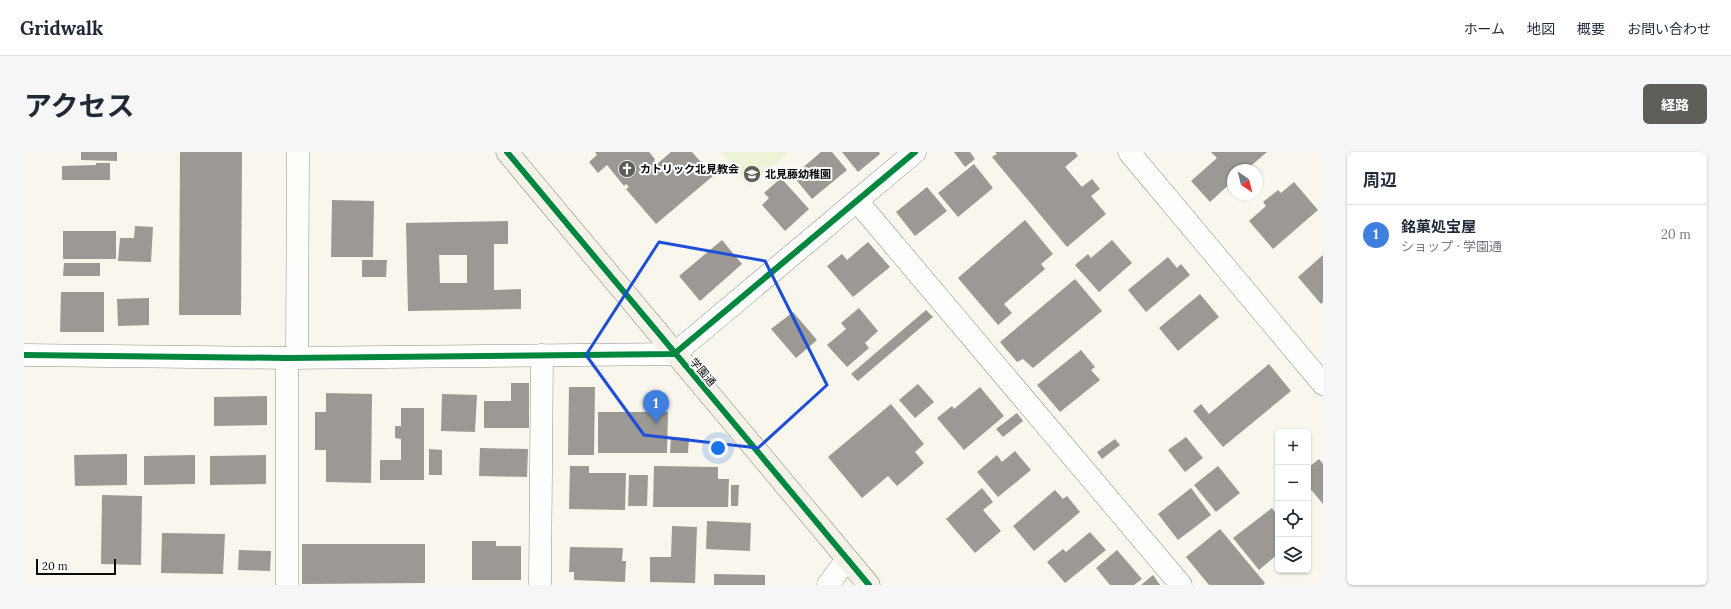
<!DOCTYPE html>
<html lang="ja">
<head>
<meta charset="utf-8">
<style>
  :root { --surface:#fff; --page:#f6f6f7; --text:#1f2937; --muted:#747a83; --line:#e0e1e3; --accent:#5e5d59 }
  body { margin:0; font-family:Lora,"Noto Sans JP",serif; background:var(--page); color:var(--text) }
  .controls { position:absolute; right:12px; bottom:12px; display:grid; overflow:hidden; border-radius:6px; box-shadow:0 1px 3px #0004 }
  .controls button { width:36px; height:36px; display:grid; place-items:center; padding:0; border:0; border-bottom:1px solid var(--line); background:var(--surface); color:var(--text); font:20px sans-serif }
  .compass { position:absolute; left:1203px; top:12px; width:36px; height:36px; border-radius:50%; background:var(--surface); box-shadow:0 1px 3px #0004; rotate:145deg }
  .scale { position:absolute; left:12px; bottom:10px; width:80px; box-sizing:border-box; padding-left:4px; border:2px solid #0a0a0a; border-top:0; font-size:11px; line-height:14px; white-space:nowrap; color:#0a0a0a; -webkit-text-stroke:3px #fff; paint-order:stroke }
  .you { position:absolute; left:694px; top:296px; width:14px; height:14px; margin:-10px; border:3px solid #fff; border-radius:50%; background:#1a73e8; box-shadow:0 0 0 6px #1a73e833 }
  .badge { display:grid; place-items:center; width:26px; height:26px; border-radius:50%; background:var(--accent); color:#fff; font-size:13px; font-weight:700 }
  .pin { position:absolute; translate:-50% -33px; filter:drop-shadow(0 1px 2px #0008) }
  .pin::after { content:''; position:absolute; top:21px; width:14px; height:12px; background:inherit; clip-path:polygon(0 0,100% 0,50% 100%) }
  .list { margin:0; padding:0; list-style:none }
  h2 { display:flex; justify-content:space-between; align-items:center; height:52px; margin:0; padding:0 16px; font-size:17px }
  h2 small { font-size:13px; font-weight:400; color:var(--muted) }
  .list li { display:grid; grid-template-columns:26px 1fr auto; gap:12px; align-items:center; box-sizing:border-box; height:60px; padding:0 16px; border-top:1px solid var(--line) }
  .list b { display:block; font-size:15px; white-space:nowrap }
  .list p { margin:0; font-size:13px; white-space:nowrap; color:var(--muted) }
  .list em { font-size:13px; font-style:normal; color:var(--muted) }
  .icon { flex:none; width:22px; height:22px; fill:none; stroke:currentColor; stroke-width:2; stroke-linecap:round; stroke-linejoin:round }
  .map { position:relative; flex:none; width:1299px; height:433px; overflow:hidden; border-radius:6px }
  header { display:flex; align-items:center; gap:24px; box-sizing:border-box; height:56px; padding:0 20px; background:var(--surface); border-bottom:1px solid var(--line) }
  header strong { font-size:19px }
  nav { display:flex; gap:22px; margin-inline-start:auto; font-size:14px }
  .intro { display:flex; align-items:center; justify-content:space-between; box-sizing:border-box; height:96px; padding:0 24px }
  h1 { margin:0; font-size:28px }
  .button { padding:10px 18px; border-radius:6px; background:var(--accent); color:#fff; font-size:14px; font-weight:700 }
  main { display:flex; gap:24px; padding:0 24px }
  aside { flex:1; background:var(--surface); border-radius:6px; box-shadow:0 1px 3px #0004 }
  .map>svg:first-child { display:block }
  .pitch { fill:#edf3d5 }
  .building { fill:#9c9893; fill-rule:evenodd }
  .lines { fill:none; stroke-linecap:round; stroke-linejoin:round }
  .street-casing { stroke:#92908c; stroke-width:23 }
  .secondary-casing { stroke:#888783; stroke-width:23 }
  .street { stroke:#fefefc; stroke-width:22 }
  .secondary { stroke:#f4f2e7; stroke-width:22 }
  .cycleway-casing { stroke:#fff; stroke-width:8 }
  .cycleway { stroke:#00873e; stroke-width:6 }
  .marked { fill:none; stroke:#1d4ed8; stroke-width:3; stroke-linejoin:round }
  .labels { text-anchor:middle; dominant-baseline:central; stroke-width:4; stroke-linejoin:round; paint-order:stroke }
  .poi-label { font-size:11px; font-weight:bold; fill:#0a0a0a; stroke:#fff; text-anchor:start }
  .street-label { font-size:11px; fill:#0a0a0a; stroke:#fff }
</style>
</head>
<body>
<header>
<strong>Gridwalk</strong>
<nav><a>ホーム</a><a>地図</a><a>概要</a><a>お問い合わせ</a></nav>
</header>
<div class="intro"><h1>アクセス</h1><a class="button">経路</a></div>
<main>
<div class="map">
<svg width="1299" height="433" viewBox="0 0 1299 433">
  <rect width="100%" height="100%" fill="#f9f6ed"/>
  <!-- pitch -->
  <path class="pitch" d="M 696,0 L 765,0 L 726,34 Z"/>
  <!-- building -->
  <g class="building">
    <path d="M 57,0 L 93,0 L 93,9 L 57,8 Z"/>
    <path d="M 156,0 L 218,0 L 217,163 L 155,163 Z"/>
    <path d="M 571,0 L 625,0 L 631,7 L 630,9 L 633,12 L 647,0 L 668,0 L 689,24 L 632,72 L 602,37 L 605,35 L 602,32 L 600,34 L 583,13 L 574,21 L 565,10 L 573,3 Z"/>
    <path d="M 797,0 L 808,0 L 823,18 L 788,47 L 769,24 Z"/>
    <path d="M 818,0 L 855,0 L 856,2 L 834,20 Z"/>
    <path d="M 930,0 L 946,0 L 951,7 L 941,15 Z"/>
    <path d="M 971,0 L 1051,0 L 1054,4 L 1041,15 L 1058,35 L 1068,27 L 1076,37 L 1067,44 L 1082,62 L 1043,95 L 968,5 L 973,2 Z"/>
    <path d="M 1187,0 L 1243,0 L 1222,18 L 1209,18 L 1209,29 L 1186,50 L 1167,29 L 1193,6 Z"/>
    <path d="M 72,11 L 86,11 L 86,28 L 38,28 L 38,14 L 72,13 Z"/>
    <path d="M 950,12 L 969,36 L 934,65 L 914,41 Z"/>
    <path d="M 757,26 L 785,57 L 761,79 L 738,53 L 745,46 L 740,41 Z"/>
    <path d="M 1270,30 L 1294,58 L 1249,97 L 1225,69 L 1242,54 L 1239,50 L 1254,38 L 1257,41 Z"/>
    <path d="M 903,35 L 923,59 L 891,84 L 872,60 Z"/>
    <path d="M 308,48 L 350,49 L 349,105 L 307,105 Z"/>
    <path d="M 1001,68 L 1029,102 L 1017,112 L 1021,117 L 980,152 L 988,161 L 974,173 L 934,126 Z"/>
    <path d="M 484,69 L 484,92 L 470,92 L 470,138 L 497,137 L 497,157 L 384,159 L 382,71 ZM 415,103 L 443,103 L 443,131 L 416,131 Z"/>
    <path d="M 111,74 L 129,75 L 127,110 L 94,109 L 96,86 L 110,86 Z"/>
    <rect x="39" y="79" width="53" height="28"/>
    <path d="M 698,88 L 718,112 L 676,149 L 655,124 Z"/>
    <path d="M 1088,88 L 1108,111 L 1075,140 L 1051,113 L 1064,102 L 1067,106 Z"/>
    <path d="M 844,90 L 866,115 L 829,145 L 803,114 L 818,102 L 823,108 Z"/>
    <path d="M 1299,103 L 1299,150 L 1297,152 L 1274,125 Z"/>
    <path d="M 1144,105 L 1153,116 L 1157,112 L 1166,123 L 1122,160 L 1104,138 Z"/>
    <path d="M 338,108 L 363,108 L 362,125 L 338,125 Z"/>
    <path d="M 40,111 L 76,111 L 76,124 L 39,124 Z"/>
    <path d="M 1051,127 L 1078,159 L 1009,216 L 999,207 L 993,210 L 976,190 Z"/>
    <path d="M 37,140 L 80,140 L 80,180 L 36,180 Z"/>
    <path d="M 1176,142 L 1195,165 L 1154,199 L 1135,176 Z"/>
    <path d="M 125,146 L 125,173 L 94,174 L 93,147 Z"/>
    <path d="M 835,156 L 854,179 L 841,191 L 845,196 L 823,215 L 803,193 L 822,177 L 817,171 Z"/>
    <path d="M 902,158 L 909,165 L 834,229 L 827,222 Z"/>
    <path d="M 769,160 L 793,188 L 772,206 L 747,177 Z"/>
    <path d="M 1057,198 L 1071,215 L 1067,218 L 1076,228 L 1036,260 L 1013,233 Z"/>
    <path d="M 1245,212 L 1267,239 L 1199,295 L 1169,259 L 1177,252 L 1185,262 Z"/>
    <path d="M 487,231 L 505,231 L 505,276 L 460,276 L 460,249 L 487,249 Z"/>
    <path d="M 894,232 L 910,250 L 891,266 L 875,248 Z"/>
    <path d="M 545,235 L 571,235 L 570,303 L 544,303 Z"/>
    <path d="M 956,235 L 980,264 L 940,298 L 913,266 L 928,254 L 930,257 Z"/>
    <path d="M 302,241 L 348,242 L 347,331 L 302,330 L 302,298 L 291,298 L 291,260 L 302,260 Z"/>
    <path d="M 418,242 L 453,243 L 451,280 L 417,279 Z"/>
    <path d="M 243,244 L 243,273 L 190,274 L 190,245 Z"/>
    <path d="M 867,252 L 900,292 L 891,300 L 900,311 L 873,334 L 864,324 L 838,346 L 804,305 Z"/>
    <path d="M 377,256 L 400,256 L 400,328 L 356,328 L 356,308 L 377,308 L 377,287 L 371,286 L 371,274 L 377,274 Z"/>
    <path d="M 574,260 L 644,260 L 643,301 L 574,301 Z"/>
    <path d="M 993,261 L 999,269 L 979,285 L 972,277 Z"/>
    <path d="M 647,285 L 665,286 L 664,301 L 646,301 Z"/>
    <path d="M 1162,285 L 1179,306 L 1161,320 L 1144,298 Z"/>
    <path d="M 1091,287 L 1096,293 L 1078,307 L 1073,300 Z"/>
    <path d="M 456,296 L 504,297 L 503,325 L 455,324 Z"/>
    <path d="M 405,297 L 418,298 L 418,323 L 405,323 Z"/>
    <path d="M 991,299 L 1007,318 L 974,345 L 953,320 L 973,303 L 978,310 Z"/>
    <path d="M 103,302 L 103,333 L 51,334 L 50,303 Z"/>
    <path d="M 171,303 L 171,332 L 120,333 L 120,304 Z"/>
    <path d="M 242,303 L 242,332 L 186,333 L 186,304 Z"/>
    <path d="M 1295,307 L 1299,312 L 1299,352 L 1284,334 L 1284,316 Z"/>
    <path d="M 546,314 L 565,314 L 565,321 L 602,321 L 601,358 L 545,357 Z"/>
    <path d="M 630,314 L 694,315 L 694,327 L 705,327 L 704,355 L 629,355 Z"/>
    <path d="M 1194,314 L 1216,341 L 1192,360 L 1170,333 Z"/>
    <path d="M 605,323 L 624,323 L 623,354 L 604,354 Z"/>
    <path d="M 707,333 L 715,333 L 714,354 L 707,354 Z"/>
    <path d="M 958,336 L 969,350 L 959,358 L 977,379 L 951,401 L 922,367 Z"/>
    <path d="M 1167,336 L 1187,363 L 1154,388 L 1134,362 Z"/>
    <path d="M 1031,338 L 1039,347 L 1043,344 L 1056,360 L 1010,399 L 989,374 Z"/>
    <path d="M 78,343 L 118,344 L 117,413 L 77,412 Z"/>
    <path d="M 1248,356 L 1254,364 L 1254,402 L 1235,418 L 1209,386 Z"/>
    <path d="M 683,369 L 727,371 L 726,399 L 682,397 Z"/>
    <path d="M 648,374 L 673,375 L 671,431 L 626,430 L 626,405 L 647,405 Z"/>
    <path d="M 1196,377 L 1241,431 L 1239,433 L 1185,433 L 1162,405 Z"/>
    <path d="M 1066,380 L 1082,398 L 1041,431 L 1023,410 L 1039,397 L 1042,400 Z"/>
    <path d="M 138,381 L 201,382 L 199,422 L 137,421 Z"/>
    <path d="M 448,389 L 472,389 L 472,394 L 497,394 L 497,428 L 448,428 Z"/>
    <path d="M 278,392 L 401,392 L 401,431 L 278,432 Z"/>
    <path d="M 546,395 L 599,396 L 598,409 L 602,409 L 601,430 L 550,428 L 550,420 L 545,420 Z"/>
    <path d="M 215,398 L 247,399 L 246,419 L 214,418 Z"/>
    <path d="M 1093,398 L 1118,427 L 1110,433 L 1086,433 L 1072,416 Z"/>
    <path d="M 690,422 L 741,423 L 741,433 L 690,433 Z"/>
    <path d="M 1129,423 L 1136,433 L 1117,433 Z"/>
  </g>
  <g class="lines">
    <defs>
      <g id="street">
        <path d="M 1105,0 L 1299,232"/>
        <path d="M 833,49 L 1157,433"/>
        <path d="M 0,203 L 263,206 L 650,202 L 891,0"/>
        <path d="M 273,206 L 274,0"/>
        <path d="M 263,433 L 263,206"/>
        <path d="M 516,433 L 518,203"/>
        <path d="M 804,433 L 823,407"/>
      </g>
      <path id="secondary" d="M 483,0 L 845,433"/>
    </defs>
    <!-- street casing -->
    <use href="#street" class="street-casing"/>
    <!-- secondary casing -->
    <use href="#secondary" class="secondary-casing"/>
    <!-- street -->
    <use href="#street" class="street"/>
    <!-- secondary -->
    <use href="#secondary" class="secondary"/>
    <defs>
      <g id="cycleway">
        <path d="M 483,0 L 845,433"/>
        <path d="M 0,203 L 263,206 L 650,202 L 891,0"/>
      </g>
    </defs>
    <!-- cycleway casing -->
    <use href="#cycleway" class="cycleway-casing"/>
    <!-- cycleway -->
    <use href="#cycleway" class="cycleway"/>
  </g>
  <!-- marked area -->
  <path class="marked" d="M 635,90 L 741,109 L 803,233 L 734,296 L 620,283 L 562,203 Z"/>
  <!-- icons -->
  <defs>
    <symbol id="church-disc" viewBox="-11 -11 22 22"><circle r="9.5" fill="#5e5d59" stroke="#fff"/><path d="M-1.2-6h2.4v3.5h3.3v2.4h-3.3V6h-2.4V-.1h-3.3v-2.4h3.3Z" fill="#fff"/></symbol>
    <symbol id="school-disc" viewBox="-11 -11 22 22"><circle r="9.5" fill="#5e5d59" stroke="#fff"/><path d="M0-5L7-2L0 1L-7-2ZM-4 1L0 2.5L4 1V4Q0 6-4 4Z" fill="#fff"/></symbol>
  </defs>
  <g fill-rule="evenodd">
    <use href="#church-disc" x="593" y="7" width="20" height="20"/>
    <use href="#school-disc" x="718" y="12" width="20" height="20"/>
  </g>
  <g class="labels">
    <!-- poi labels -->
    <g class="poi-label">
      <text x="616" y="17">カトリック北見教会</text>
      <text x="741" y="22">北見藤幼稚園</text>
    </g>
    <!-- street labels -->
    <g class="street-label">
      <text transform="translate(679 220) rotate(50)">学園通</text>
    </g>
  </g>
</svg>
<div class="controls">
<button>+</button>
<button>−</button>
<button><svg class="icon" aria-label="locate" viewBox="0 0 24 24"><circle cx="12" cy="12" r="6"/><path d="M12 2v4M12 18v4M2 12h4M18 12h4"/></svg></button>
<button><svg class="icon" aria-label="layers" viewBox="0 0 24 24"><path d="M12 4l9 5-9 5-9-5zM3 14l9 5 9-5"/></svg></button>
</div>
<svg class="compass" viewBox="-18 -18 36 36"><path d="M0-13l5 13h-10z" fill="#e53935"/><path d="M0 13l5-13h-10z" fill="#747a83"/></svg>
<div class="scale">20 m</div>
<div class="you"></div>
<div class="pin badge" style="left:632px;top:271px;background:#3f7fe0">1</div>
</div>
<aside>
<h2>周辺<small></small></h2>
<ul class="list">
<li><span class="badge" style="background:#3f7fe0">1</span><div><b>銘菓処宝屋</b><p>ショップ · 学園通</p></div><em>20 m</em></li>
</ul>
</aside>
</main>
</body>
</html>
